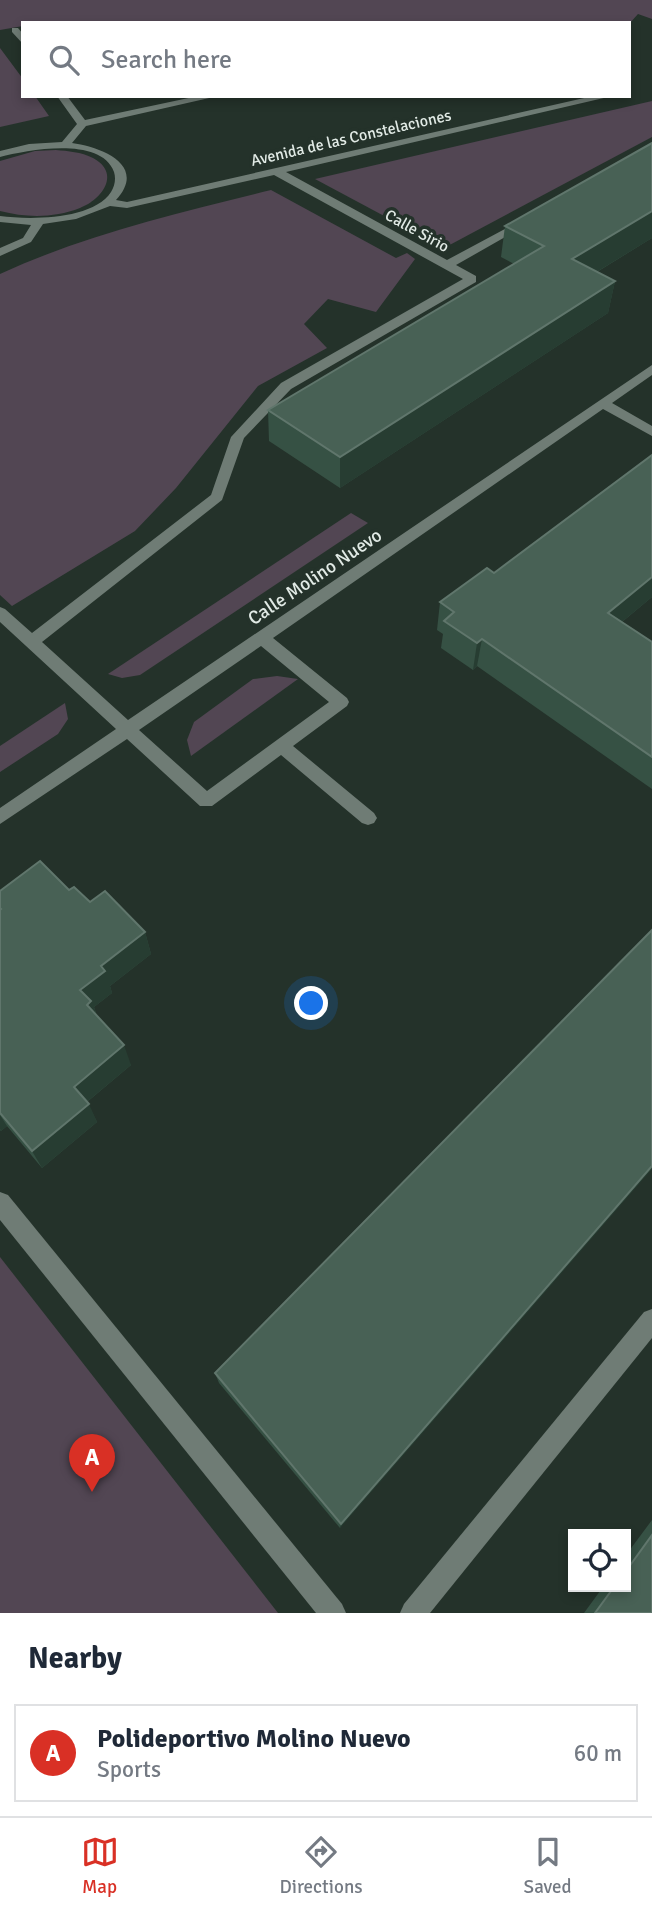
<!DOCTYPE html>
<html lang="en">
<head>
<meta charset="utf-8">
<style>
  :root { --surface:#fff; --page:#f6f6f7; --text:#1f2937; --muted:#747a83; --line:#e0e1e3; --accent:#d93025 }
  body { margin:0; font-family:Signika,sans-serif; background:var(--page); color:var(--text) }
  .controls { position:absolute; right:21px; bottom:21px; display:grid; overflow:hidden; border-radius:0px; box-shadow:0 4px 10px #0003 }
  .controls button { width:63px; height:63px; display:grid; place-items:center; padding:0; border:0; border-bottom:2px solid var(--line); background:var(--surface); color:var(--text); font:35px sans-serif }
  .you { position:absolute; left:312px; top:1004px; width:24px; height:24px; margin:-18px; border:5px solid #fff; border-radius:50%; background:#1a73e8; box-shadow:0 0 0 10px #1a73e833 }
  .badge { display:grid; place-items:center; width:46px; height:46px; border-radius:50%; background:var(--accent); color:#fff; font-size:23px; font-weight:700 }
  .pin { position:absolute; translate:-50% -58px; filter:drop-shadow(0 2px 4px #0008) }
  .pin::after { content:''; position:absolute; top:37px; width:24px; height:21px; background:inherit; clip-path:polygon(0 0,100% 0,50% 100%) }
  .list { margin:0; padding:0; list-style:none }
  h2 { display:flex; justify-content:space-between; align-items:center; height:91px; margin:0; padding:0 28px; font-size:30px }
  h2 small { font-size:23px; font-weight:400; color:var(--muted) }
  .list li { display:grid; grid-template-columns:46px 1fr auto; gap:21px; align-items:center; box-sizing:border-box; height:98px; margin:0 14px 14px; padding:0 14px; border:2px solid var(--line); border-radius:0px }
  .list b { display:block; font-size:26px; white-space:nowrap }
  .list p { margin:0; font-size:23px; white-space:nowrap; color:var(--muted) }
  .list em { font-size:23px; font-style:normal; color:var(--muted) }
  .icon { flex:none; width:38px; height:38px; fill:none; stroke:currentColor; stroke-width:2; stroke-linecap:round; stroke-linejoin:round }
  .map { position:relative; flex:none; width:652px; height:1613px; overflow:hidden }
  .search { position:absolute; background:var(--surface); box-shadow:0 4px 10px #0003; left:21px; right:21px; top:21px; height:77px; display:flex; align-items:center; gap:18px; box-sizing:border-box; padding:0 24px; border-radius:0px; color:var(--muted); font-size:26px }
  .sheet { height:203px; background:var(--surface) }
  nav { display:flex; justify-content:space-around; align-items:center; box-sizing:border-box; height:98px; border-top:2px solid var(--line); background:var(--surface); font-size:19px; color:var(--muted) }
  nav a { display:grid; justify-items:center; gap:4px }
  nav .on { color:var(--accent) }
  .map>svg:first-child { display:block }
  .green { fill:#524653 }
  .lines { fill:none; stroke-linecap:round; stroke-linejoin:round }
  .minor { fill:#6f7c75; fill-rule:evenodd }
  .wall { fill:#365144 }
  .shaded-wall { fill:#273d32 }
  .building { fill:#486155; stroke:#60766c; stroke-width:2 }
  .labels { text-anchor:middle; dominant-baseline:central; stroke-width:7; stroke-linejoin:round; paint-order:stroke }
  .far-street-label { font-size:16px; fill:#e1eae5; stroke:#24322a }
  .street-label { font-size:19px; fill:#e1eae5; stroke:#24322a }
</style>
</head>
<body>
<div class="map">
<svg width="652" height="1613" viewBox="0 0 652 1613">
  <rect width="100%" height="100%" fill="#24322a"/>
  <!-- green -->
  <g class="green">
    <path d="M 0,0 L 652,0 L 652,19 L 638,14 L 629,24 L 23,23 L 23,26 L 0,30 Z"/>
    <path d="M 0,48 L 23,79 L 23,96 L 35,96 L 49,116 L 0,127 Z"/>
    <path d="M 652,101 L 652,137 L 444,248 L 315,179 Z"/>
    <path d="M 56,150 C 68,151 81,152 93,158 C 121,173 103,199 80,208 C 54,218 27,218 0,211 L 0,161 L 35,151 Z"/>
    <path d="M 271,190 L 396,258 L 407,253 L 415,259 L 376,312 L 328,299 L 304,324 L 327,348 L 258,386 L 176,488 L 135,531 L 12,606 L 0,595 L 0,274 C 87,234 178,213 271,190 Z"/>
    <path d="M 351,513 L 368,523 L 140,675 L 122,678 L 108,674 Z"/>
    <path d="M 277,676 L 298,679 L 191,756 L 187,740 L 194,722 L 253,679 Z"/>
    <path d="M 65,703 L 68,719 L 58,734 L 0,772 L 0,746 Z"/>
    <path d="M 0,1257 L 278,1613 L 0,1613 Z"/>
  </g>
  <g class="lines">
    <!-- minor -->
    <g class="minor">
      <path d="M 12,28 L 18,28 L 23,34 L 23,44 L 12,32 Z"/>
      <path d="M 57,96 L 67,96 L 85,120 L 198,96 L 218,96 L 86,126 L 72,143 C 101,147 148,165 116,200 L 127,202 L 593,96 L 608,97 L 286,172 L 447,260 L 520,221 L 530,223 L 456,265 L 476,276 L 476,282 L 291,389 L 244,438 L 222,500 L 42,642 L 128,720 L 652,365 L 652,375 L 612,403 L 652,426 L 652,436 L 603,409 L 273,638 L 347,698 L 349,702 L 347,706 L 293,746 L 374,813 L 377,818 L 374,823 L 368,825 L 362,823 L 281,755 L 212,806 L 200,806 L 127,739 L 0,824 L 0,808 L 116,729 L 0,622 L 0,607 L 5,609 L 32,633 L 211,495 L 231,437 L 281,383 L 463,279 L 274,175 L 127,208 L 110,206 L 76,219 L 43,224 L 31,242 L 0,256 L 0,248 L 23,238 L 31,225 L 0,222 L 0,216 C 30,220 93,220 111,192 C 115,186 116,178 114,172 C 101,136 28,150 0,157 L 0,151 L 29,144 L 62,142 L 77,124 ZM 261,646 L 329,702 L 207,791 L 139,730 Z"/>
      <path d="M 0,1192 L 8,1195 L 342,1604 L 346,1613 L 316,1613 L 0,1220 Z"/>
      <path d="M 652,1309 L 652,1338 L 430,1613 L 400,1613 L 404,1604 L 644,1312 Z"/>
    </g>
  </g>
  <!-- wall -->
  <g class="wall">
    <path d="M 652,143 L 652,238 L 597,272 L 615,281 L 608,313 L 340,488 L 269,441 L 268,410 L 514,264 L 501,257 L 505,226 Z"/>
    <path d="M 494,573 L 652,597 L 622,622 L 652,642 L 652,789 L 477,666 L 473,670 L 441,648 L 443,634 L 437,630 L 440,602 Z"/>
    <path d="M 69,890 L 145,932 L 151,954 L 110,986 L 112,993 L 94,1007 L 97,1016 L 131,1065 L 87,1102 L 97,1122 L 42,1168 L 7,1126 L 1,1131 L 0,1130 L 0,891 Z"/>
    <path d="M 652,930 L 340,1528 L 219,1383 L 215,1373 Z"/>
    <path d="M 652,1520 L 652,1613 L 584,1613 L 603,1587 L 626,1587 L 626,1555 Z"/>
  </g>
  <!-- shaded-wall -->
  <g class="shaded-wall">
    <path d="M 652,211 L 652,238 L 567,290 L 572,259 Z"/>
    <path d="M 615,281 L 608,313 L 340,488 L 340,457 Z"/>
    <path d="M 652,577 L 652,597 L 600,640 L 608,613 Z"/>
    <path d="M 482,639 L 477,666 L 473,670 L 477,643 Z"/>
    <path d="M 145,932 L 151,954 L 110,986 L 112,993 L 94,1007 L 99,1022 L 95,1026 L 80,990 L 101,966 Z"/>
    <path d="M 124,1045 L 131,1065 L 82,1106 L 74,1087 Z"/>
    <path d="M 89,1104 L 97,1122 L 42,1168 L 32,1151 Z"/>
    <path d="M 0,1115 L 7,1126 L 1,1131 L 0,1129 Z"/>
    <path d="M 652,1166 L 652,1169 L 340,1528 L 341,1524 Z"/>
  </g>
  <!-- building -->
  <g class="building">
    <path d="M 652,143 L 652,211 L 572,259 L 615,281 L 340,457 L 268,410 L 544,246 L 505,226 Z"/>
    <path d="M 652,455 L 652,577 L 608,613 L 652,642 L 652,757 L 482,639 L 477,643 L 444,621 L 454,612 L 440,602 L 487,568 L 494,573 Z"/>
    <path d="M 40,861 L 69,890 L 74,887 L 90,902 L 105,891 L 145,932 L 101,966 L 105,971 L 80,990 L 91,1001 L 87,1005 L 124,1045 L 74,1087 L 89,1104 L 32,1151 L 0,1113 L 0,910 L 1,909 L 0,908 L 0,891 Z"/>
    <path d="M 652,930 L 652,1166 L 341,1524 L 215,1373 Z"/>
    <path d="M 652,1535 L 652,1613 L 595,1613 L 614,1587 L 626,1587 L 626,1571 Z"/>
  </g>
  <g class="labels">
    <!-- far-street labels -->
    <g class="far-street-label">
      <text transform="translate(351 138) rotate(-13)">Avenida de las Constelaciones</text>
      <text transform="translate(417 231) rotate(29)">Calle Sirio</text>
    </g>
    <!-- street labels -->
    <g class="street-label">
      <text transform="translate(315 577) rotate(-34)">Calle Molino Nuevo</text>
    </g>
  </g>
</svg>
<div class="controls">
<button><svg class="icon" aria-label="locate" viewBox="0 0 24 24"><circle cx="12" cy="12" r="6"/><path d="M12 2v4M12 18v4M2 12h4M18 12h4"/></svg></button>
</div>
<div class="you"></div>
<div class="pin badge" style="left:92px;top:1492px">A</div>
<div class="search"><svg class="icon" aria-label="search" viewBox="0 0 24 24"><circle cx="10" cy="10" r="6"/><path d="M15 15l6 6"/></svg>Search here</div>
</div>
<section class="sheet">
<h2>Nearby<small></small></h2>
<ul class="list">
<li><span class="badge">A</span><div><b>Polideportivo Molino Nuevo</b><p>Sports</p></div><em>60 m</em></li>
</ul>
</section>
<nav>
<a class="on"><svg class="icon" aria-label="map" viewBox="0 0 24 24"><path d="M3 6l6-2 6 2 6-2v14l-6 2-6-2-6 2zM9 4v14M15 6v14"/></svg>Map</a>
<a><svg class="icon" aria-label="directions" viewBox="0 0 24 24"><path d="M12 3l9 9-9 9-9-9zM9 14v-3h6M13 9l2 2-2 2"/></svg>Directions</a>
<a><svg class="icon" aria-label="saved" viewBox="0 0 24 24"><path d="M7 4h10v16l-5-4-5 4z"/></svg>Saved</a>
</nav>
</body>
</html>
